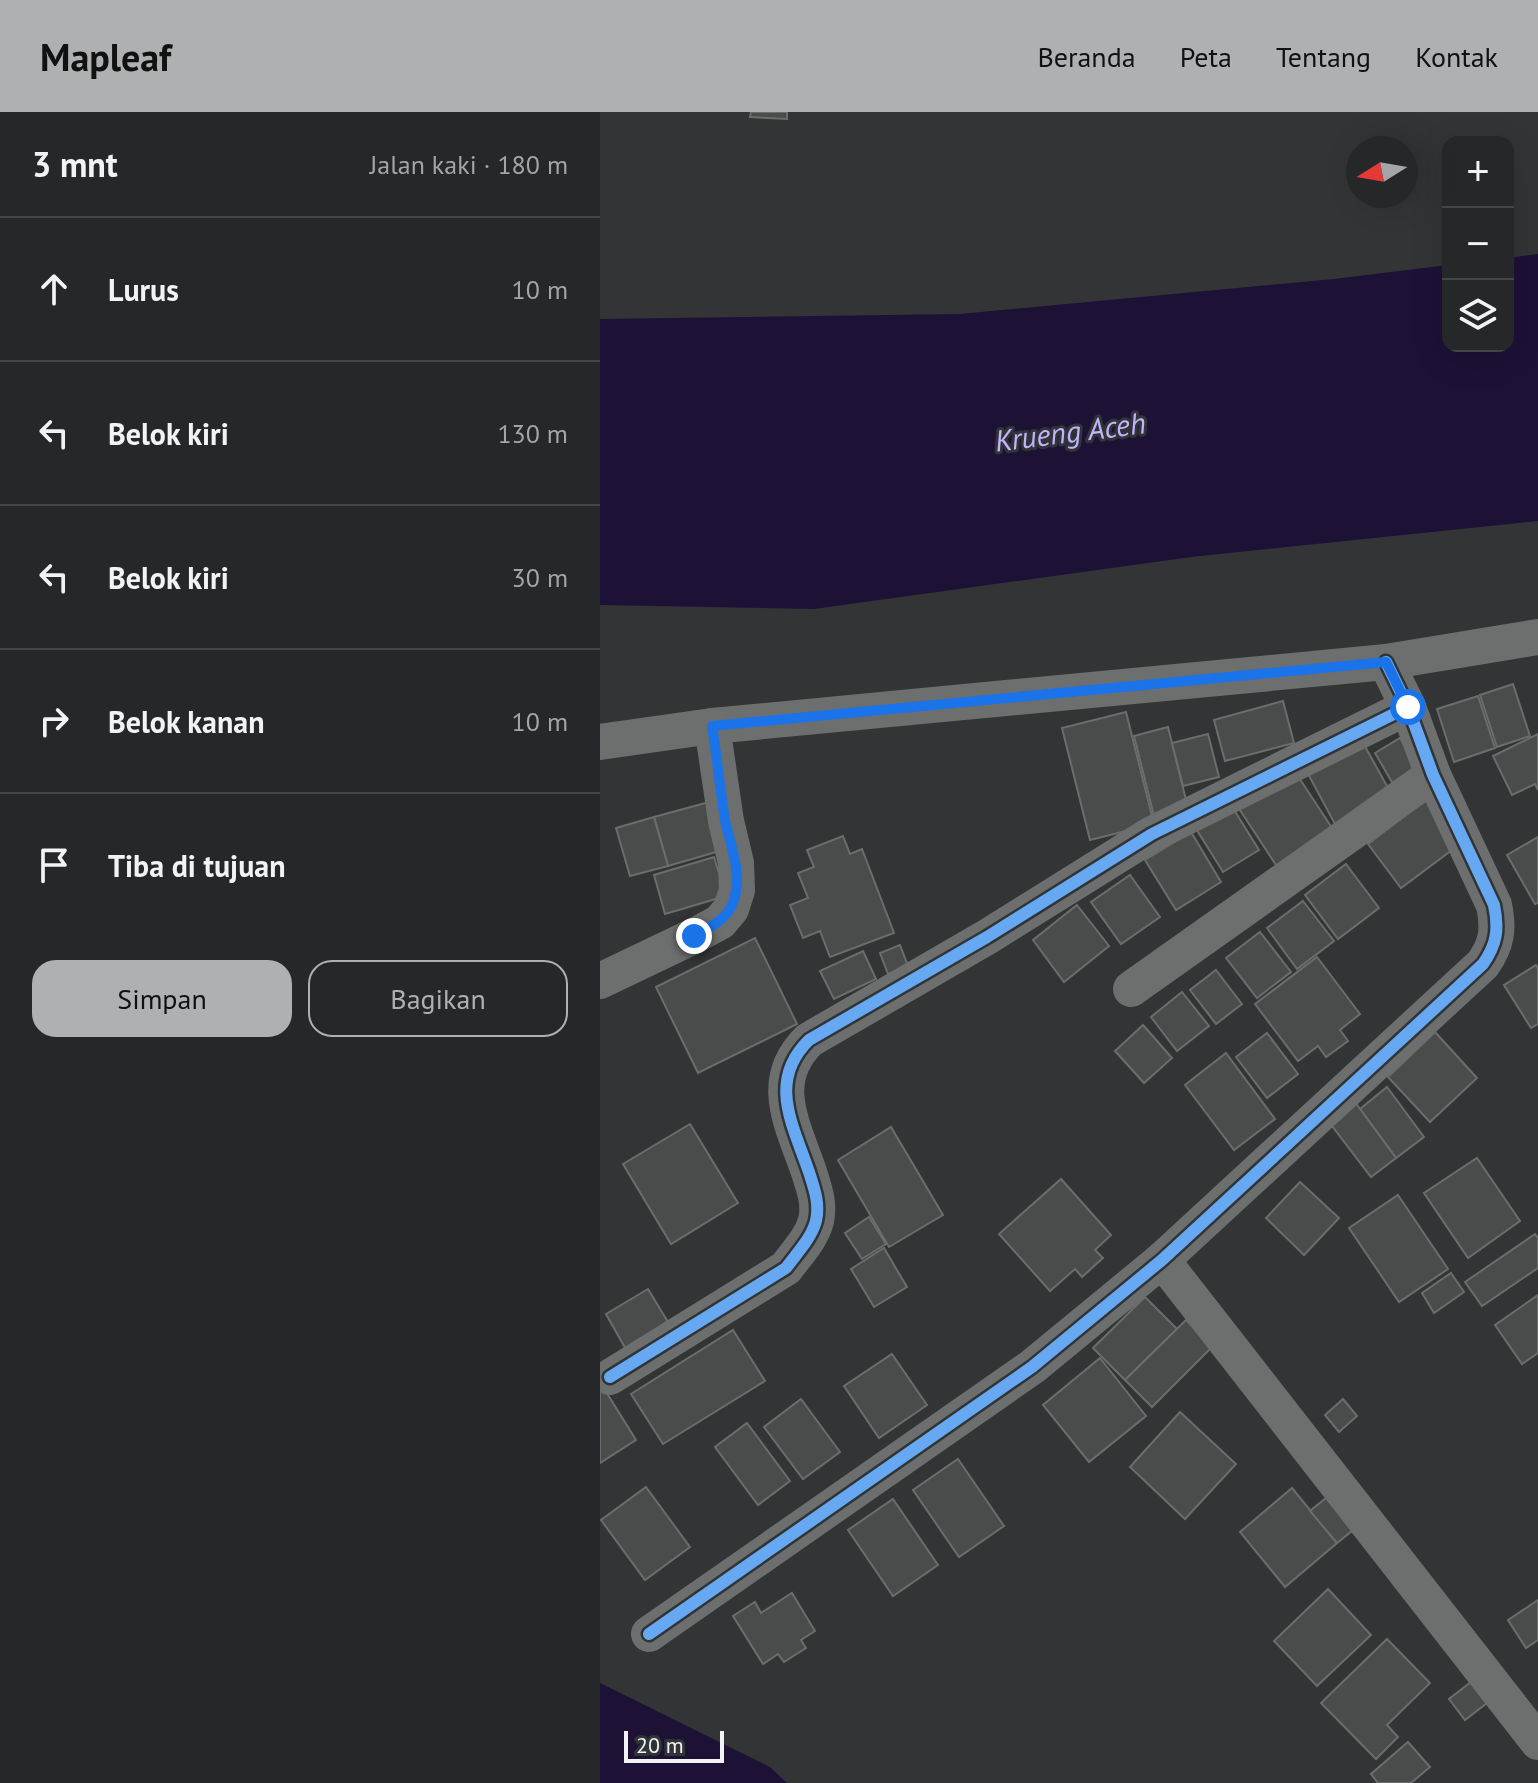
<!DOCTYPE html>
<html lang="id">
<head>
<meta charset="utf-8">
<style>
  :root { --surface:#262728; --page:#323334; --text:#f1f3f6; --muted:#a4a5a8; --line:#424445; --accent:#aeb0b1 }
  body { margin:0; font-family:"PT Sans",sans-serif; background:var(--page); color:var(--text) }
  .controls { position:absolute; right:24px; top:24px; display:grid; overflow:hidden; border-radius:16px; box-shadow:0 8px 32px #0002 }
  .controls button { width:72px; height:72px; display:grid; place-items:center; padding:0; border:0; border-bottom:2px solid var(--line); background:var(--surface); color:var(--text); font:40px sans-serif }
  .compass { position:absolute; left:746px; top:24px; width:72px; height:72px; border-radius:50%; background:var(--surface); box-shadow:0 8px 32px #0002; rotate:259deg }
  .scale { position:absolute; left:24px; bottom:20px; width:100px; box-sizing:border-box; padding-left:8px; border:4px solid #f1f3f4; border-top:0; font-size:22px; line-height:28px; white-space:nowrap; color:#f1f3f4; -webkit-text-stroke:6px #313436; paint-order:stroke }
  .stop { position:absolute; width:24px; height:24px; margin:-18px; border:6px solid #1a73e8; border-radius:50%; background:#fff }
  .stop.end { background:#1a73e8; border-color:#fff; box-shadow:0 2px 8px #0008 }
  .list { margin:0; padding:0; list-style:none }
  h2 { display:flex; justify-content:space-between; align-items:center; height:104px; margin:0; padding:0 32px; font-size:34px }
  h2 small { font-size:26px; font-weight:400; color:var(--muted) }
  .list li { display:grid; grid-template-columns:52px 1fr auto; gap:24px; align-items:center; box-sizing:border-box; height:144px; padding:0 32px; border-top:2px solid var(--line) }
  .list b { display:block; font-size:30px; white-space:nowrap }
  .list em { font-size:26px; font-style:normal; color:var(--muted) }
  .actions { display:flex; gap:16px; padding:24px 32px }
  .actions a { flex:1; padding:18px 0; border:2px solid var(--accent); border-radius:24px; text-align:center; font-size:28px; color:var(--accent) }
  .actions .main { background:var(--accent); color:#111 }
  .icon { flex:none; width:44px; height:44px; fill:none; stroke:currentColor; stroke-width:2; stroke-linecap:round; stroke-linejoin:round }
  .map { position:relative; flex:none; width:938px; height:1671px; overflow:hidden }
  header { display:flex; align-items:center; gap:48px; box-sizing:border-box; height:112px; padding:0 40px; background:var(--accent); color:#111 }
  header strong { font-size:38px }
  nav { display:flex; gap:44px; margin-inline-start:auto; font-size:28px }
  main { display:flex }
  aside { flex:1; background:var(--surface) }
  .map>svg:first-child { display:block }
  .water { fill:#1d1136 }
  .building { fill:#4a4c4c; stroke:#6b6d6d; stroke-width:2 }
  .lines { fill:none; stroke-linecap:round; stroke-linejoin:round }
  .minor { stroke:#6d6e6e; stroke-width:36 }
  .cycleway-casing { stroke:#313436; stroke-width:17 }
  .cycleway { stroke:#66a8f1; stroke-width:12 }
  .route { stroke:#1a73e8; stroke-width:10 }
  .labels { text-anchor:middle; dominant-baseline:central; stroke-width:6; stroke-linejoin:round; paint-order:stroke }
  .water-label { font-size:30px; font-style:italic; fill:#c3b3fe; stroke:#313436 }
</style>
</head>
<body>
<header>
<strong>Mapleaf</strong>
<nav><a>Beranda</a><a>Peta</a><a>Tentang</a><a>Kontak</a></nav>
</header>
<main>
<aside>
<h2>3 mnt<small>Jalan kaki · 180 m</small></h2>
<ul class="list">
<li><svg class="icon" aria-label="ahead" viewBox="0 0 24 24"><path d="M12 20V5M6 11l6-6 6 6"/></svg><div><b>Lurus</b></div><em>10 m</em></li>
<li><svg class="icon" aria-label="left" viewBox="0 0 24 24"><path d="M17 20v-9H6M10 6l-5 5 5 5"/></svg><div><b>Belok kiri</b></div><em>130 m</em></li>
<li><svg class="icon" aria-label="left" viewBox="0 0 24 24"><path d="M17 20v-9H6M10 6l-5 5 5 5"/></svg><div><b>Belok kiri</b></div><em>30 m</em></li>
<li><svg class="icon" aria-label="right" viewBox="0 0 24 24"><path d="M7 20v-9h11M14 6l5 5-5 5"/></svg><div><b>Belok kanan</b></div><em>10 m</em></li>
<li><svg class="icon" aria-label="arrive" viewBox="0 0 24 24"><path d="M6 21V4h12l-3 4 3 4H6"/></svg><div><b>Tiba di tujuan</b></div></li>
</ul>
<div class="actions"><a class="main">Simpan</a><a>Bagikan</a></div>
</aside>
<div class="map">
<svg width="938" height="1671" viewBox="0 0 938 1671">
  <rect width="100%" height="100%" fill="#323435"/>
  <!-- water -->
  <g class="water">
    <path d="M 938,142 L 938,409 L 591,445 L 214,497 L 0,493 L 0,207 L 360,202 L 734,167 L 848,153 L 848,234 L 908,234 L 908,146 Z"/>
    <path d="M 0,1571 L 170,1655 L 187,1671 L 0,1671 Z"/>
  </g>
  <!-- building -->
  <g class="building">
    <path d="M 151,0 L 187,0 L 187,7 L 150,5 Z"/>
    <path d="M 913,572 L 930,624 L 897,635 L 880,583 Z"/>
    <path d="M 878,584 L 895,636 L 854,650 L 837,597 Z"/>
    <path d="M 683,589 L 694,631 L 625,649 L 614,608 Z"/>
    <path d="M 526,600 L 554,712 L 490,728 L 462,616 Z"/>
    <path d="M 568,615 L 588,696 L 554,704 L 534,624 Z"/>
    <path d="M 608,622 L 619,665 L 583,674 L 572,631 Z"/>
    <path d="M 938,622 L 938,678 L 935,672 L 912,683 L 893,644 Z"/>
    <path d="M 800,626 L 821,662 L 796,677 L 775,641 Z"/>
    <path d="M 762,629 L 792,683 L 736,714 L 707,660 Z"/>
    <path d="M 692,655 L 734,719 L 678,756 L 636,692 Z"/>
    <path d="M 826,688 L 860,732 L 801,776 L 768,732 Z"/>
    <path d="M 109,690 L 123,738 L 68,754 L 54,705 Z"/>
    <path d="M 631,693 L 659,738 L 623,760 L 595,715 Z"/>
    <path d="M 54,705 L 68,754 L 30,764 L 16,716 Z"/>
    <path d="M 591,720 L 621,770 L 576,798 L 545,748 Z"/>
    <path d="M 243,724 L 250,742 L 262,737 L 294,821 L 230,845 L 220,819 L 203,826 L 190,793 L 208,786 L 198,761 L 214,755 L 207,738 Z"/>
    <path d="M 938,725 L 938,791 L 935,792 L 907,743 Z"/>
    <path d="M 114,745 L 126,784 L 65,802 L 54,763 Z"/>
    <path d="M 746,752 L 779,796 L 738,827 L 705,783 Z"/>
    <path d="M 530,763 L 560,805 L 521,832 L 491,790 Z"/>
    <path d="M 703,789 L 734,829 L 697,857 L 667,816 Z"/>
    <path d="M 477,793 L 509,834 L 464,870 L 433,828 Z"/>
    <path d="M 660,820 L 691,860 L 657,886 L 626,846 Z"/>
    <path d="M 155,826 L 197,912 L 98,961 L 56,875 Z"/>
    <path d="M 300,833 L 308,854 L 288,862 L 280,841 Z"/>
    <path d="M 263,839 L 276,867 L 234,887 L 220,859 Z"/>
    <path d="M 717,845 L 760,902 L 740,918 L 748,929 L 726,945 L 718,934 L 698,949 L 655,892 Z"/>
    <path d="M 936,853 L 938,857 L 938,912 L 931,916 L 904,873 Z"/>
    <path d="M 616,858 L 642,892 L 616,912 L 590,878 Z"/>
    <path d="M 582,880 L 609,914 L 577,939 L 551,905 Z"/>
    <path d="M 543,913 L 572,946 L 544,971 L 515,939 Z"/>
    <path d="M 835,920 L 877,966 L 830,1010 L 788,965 Z"/>
    <path d="M 667,921 L 698,962 L 667,986 L 636,945 Z"/>
    <path d="M 626,941 L 675,1007 L 634,1038 L 585,973 Z"/>
    <path d="M 787,975 L 824,1025 L 796,1046 L 760,997 Z"/>
    <path d="M 755,990 L 796,1046 L 771,1065 L 729,1010 Z"/>
    <path d="M 90,1012 L 138,1091 L 71,1132 L 23,1052 Z"/>
    <path d="M 291,1015 L 343,1103 L 289,1135 L 238,1048 Z"/>
    <path d="M 877,1046 L 920,1109 L 868,1146 L 824,1081 Z"/>
    <path d="M 461,1067 L 511,1123 L 495,1138 L 503,1146 L 482,1165 L 475,1157 L 450,1179 L 399,1122 Z"/>
    <path d="M 700,1070 L 739,1106 L 704,1143 L 666,1106 Z"/>
    <path d="M 798,1083 L 848,1157 L 799,1190 L 749,1116 Z"/>
    <path d="M 269,1105 L 286,1132 L 262,1147 L 245,1121 Z"/>
    <path d="M 935,1122 L 938,1126 L 938,1156 L 882,1194 L 865,1170 Z"/>
    <path d="M 284,1136 L 307,1175 L 274,1195 L 251,1157 Z"/>
    <path d="M 851,1161 L 864,1180 L 834,1201 L 822,1181 Z"/>
    <path d="M 48,1177 L 71,1215 L 28,1241 L 6,1202 Z"/>
    <path d="M 938,1183 L 938,1241 L 922,1252 L 895,1213 Z"/>
    <path d="M 545,1185 L 577,1217 L 525,1268 L 493,1236 Z"/>
    <path d="M 586,1208 L 612,1235 L 552,1295 L 525,1268 Z"/>
    <path d="M 133,1218 L 165,1269 L 63,1332 L 31,1282 Z"/>
    <path d="M 292,1242 L 327,1293 L 279,1326 L 244,1274 Z"/>
    <path d="M 500,1246 L 546,1304 L 489,1350 L 443,1293 Z"/>
    <path d="M 0,1270 L 36,1328 L 0,1351 Z"/>
    <path d="M 201,1287 L 240,1340 L 203,1367 L 164,1315 Z"/>
    <path d="M 743,1287 L 757,1304 L 739,1320 L 725,1303 Z"/>
    <path d="M 580,1300 L 636,1352 L 585,1407 L 530,1355 Z"/>
    <path d="M 147,1311 L 190,1369 L 158,1393 L 115,1335 Z"/>
    <path d="M 358,1347 L 404,1414 L 359,1445 L 313,1378 Z"/>
    <path d="M 46,1375 L 90,1435 L 45,1468 L 1,1408 Z"/>
    <path d="M 692,1376 L 737,1431 L 685,1475 L 640,1420 Z"/>
    <path d="M 731,1382 L 758,1414 L 737,1431 L 710,1399 Z"/>
    <path d="M 293,1387 L 338,1453 L 293,1484 L 248,1418 Z"/>
    <path d="M 728,1477 L 771,1523 L 717,1574 L 674,1529 Z"/>
    <path d="M 192,1481 L 215,1519 L 201,1528 L 206,1536 L 184,1550 L 178,1542 L 163,1552 L 133,1504 L 155,1490 L 161,1501 Z"/>
    <path d="M 938,1488 L 938,1528 L 926,1536 L 908,1508 Z"/>
    <path d="M 787,1527 L 830,1571 L 787,1613 L 798,1625 L 776,1647 L 721,1591 Z"/>
    <path d="M 871,1570 L 887,1591 L 865,1608 L 849,1587 Z"/>
    <path d="M 808,1630 L 830,1655 L 811,1671 L 778,1671 L 771,1662 Z"/>
  </g>
  <g class="lines">
    <!-- minor -->
    <g class="minor">
      <path d="M 0,630 L 112,614 L 786,550 L 938,525"/>
      <path d="M 0,869 L 94,824 L 120,810 L 131,797 L 137,778 L 136,751 L 126,709 L 112,614"/>
      <path d="M 531,877 L 833,663"/>
      <path d="M 562,1148 L 938,1630"/>
      <path d="M 10,1265 L 186,1156 C 197,1141 211,1127 216,1109 C 220,1091 214,1076 209,1060 C 193,1013 167,969 209,928 L 387,825 L 552,722 L 808,595"/>
      <path d="M 49,1522 L 432,1255 L 562,1148 L 883,852 C 897,832 899,817 894,793 L 833,663 L 808,595 L 786,550"/>
    </g>
    <defs>
      <g id="cycleway">
        <path d="M 10,1265 L 186,1156 C 197,1141 211,1127 216,1109 C 220,1091 214,1076 209,1060 C 193,1013 167,969 209,928 L 387,825 L 552,722 L 808,595"/>
        <path d="M 49,1522 L 432,1255 L 562,1148 L 883,852 C 897,832 899,817 894,793 L 833,663 L 808,595 L 786,550"/>
      </g>
    </defs>
    <!-- cycleway casing -->
    <use href="#cycleway" class="cycleway-casing"/>
    <!-- cycleway -->
    <use href="#cycleway" class="cycleway"/>
  </g>
  <g class="lines">
    <!-- route -->
    <path class="route" d="M 94,824 C 108,816 125,809 132,793 C 144,765 131,736 125,708 C 120,677 117,645 112,614 L 786,550 L 808,595"/>
  </g>
  <g class="labels">
    <!-- water labels -->
    <g class="water-label">
      <text transform="translate(470 319) rotate(-7)">Krueng Aceh</text>
    </g>
  </g>
</svg>
<div class="controls">
<button>+</button>
<button>−</button>
<button><svg class="icon" aria-label="layers" viewBox="0 0 24 24"><path d="M12 4l9 5-9 5-9-5zM3 14l9 5 9-5"/></svg></button>
</div>
<svg class="compass" viewBox="-18 -18 36 36"><path d="M0-13l5 13h-10z" fill="#e53935"/><path d="M0 13l5-13h-10z" fill="#a4a5a8"/></svg>
<div class="scale">20 m</div>
<div class="stop" style="left:808px;top:595px"></div>
<div class="stop end" style="left:94px;top:824px"></div>
</div>
</main>
</body>
</html>
